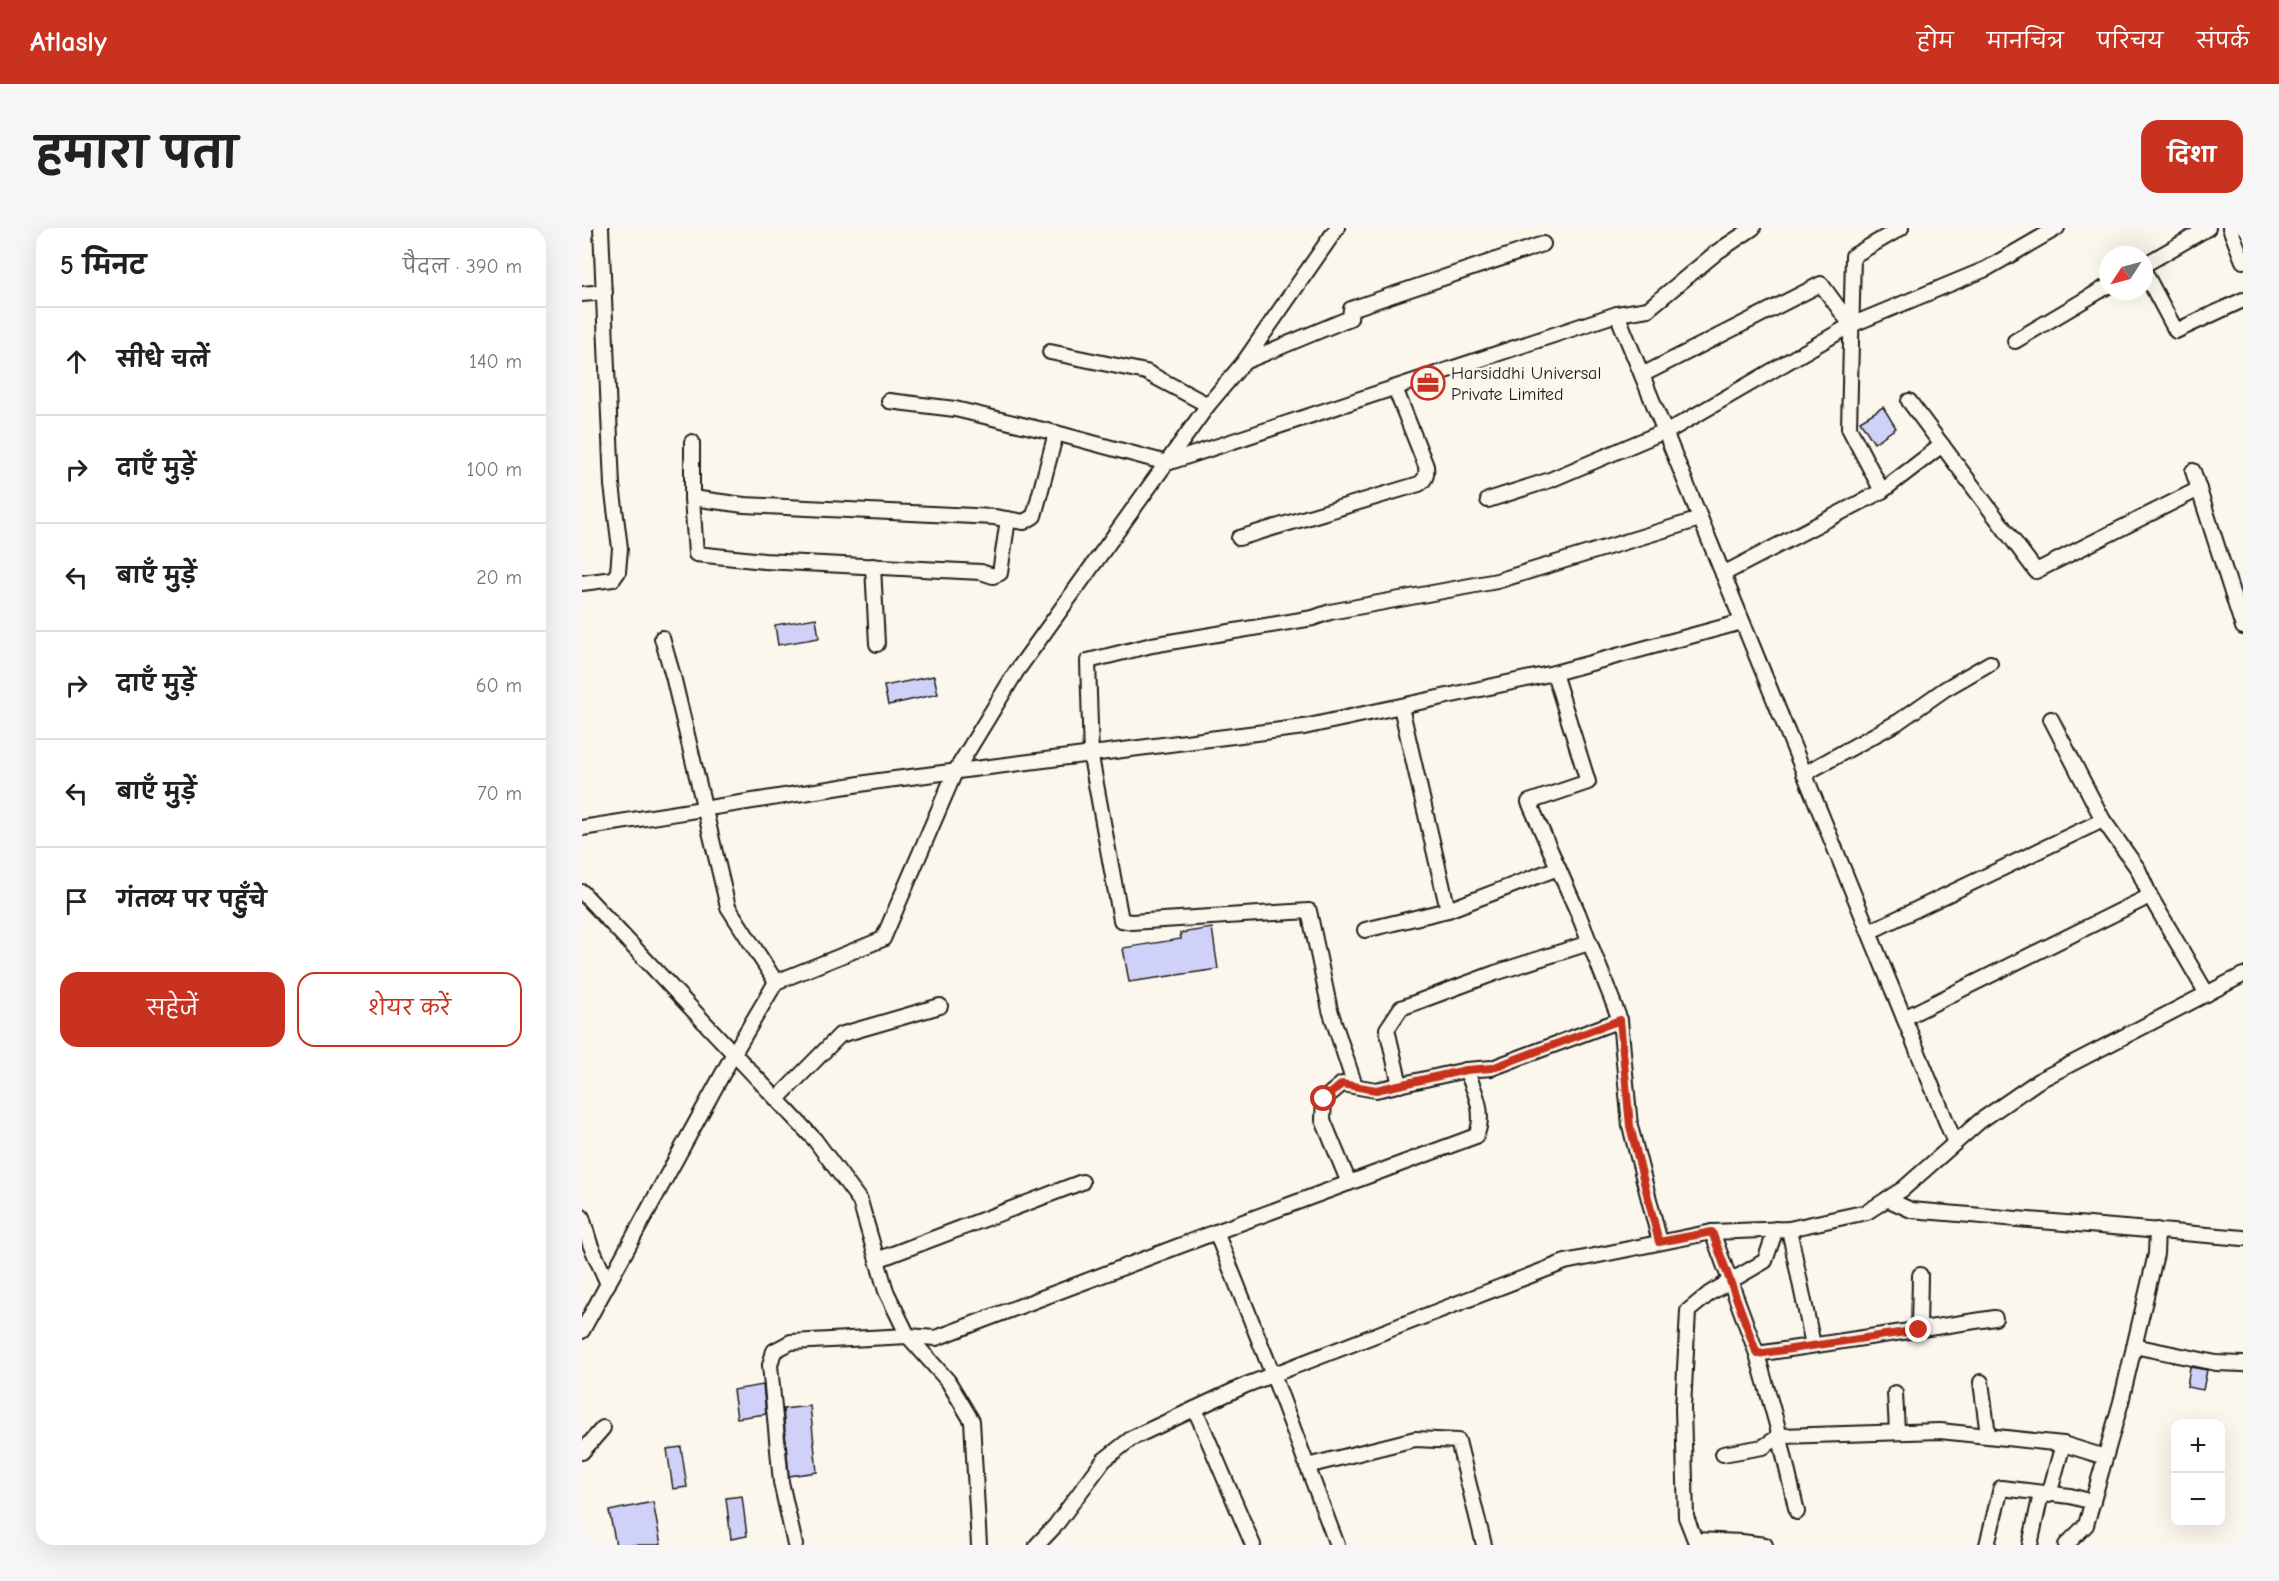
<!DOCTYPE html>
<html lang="hi">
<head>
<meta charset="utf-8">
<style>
  :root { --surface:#fff; --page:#f6f6f6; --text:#202124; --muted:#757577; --line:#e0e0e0; --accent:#c8321e }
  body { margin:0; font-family:"Comic Neue","Playpen Sans Deva",sans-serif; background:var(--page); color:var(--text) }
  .controls { position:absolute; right:18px; bottom:18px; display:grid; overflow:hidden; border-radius:12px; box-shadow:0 6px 24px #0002 }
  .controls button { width:54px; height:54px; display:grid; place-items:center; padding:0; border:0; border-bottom:2px solid var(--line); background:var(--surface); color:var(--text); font:30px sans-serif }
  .compass { position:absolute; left:1517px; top:18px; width:54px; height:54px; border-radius:50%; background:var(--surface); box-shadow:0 6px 24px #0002; rotate:234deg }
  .stop { position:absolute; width:18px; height:18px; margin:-14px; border:4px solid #c8321e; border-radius:50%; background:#fff }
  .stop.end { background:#c8321e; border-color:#fff; box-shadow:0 2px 6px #0008 }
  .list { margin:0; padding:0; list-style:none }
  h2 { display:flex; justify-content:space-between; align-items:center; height:78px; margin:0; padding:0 24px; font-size:26px }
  h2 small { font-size:20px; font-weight:400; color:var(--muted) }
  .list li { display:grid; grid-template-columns:39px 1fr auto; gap:18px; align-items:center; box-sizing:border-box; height:108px; padding:0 24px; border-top:2px solid var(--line) }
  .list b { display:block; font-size:22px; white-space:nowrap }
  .list em { font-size:20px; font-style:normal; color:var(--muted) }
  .actions { display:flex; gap:12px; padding:18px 24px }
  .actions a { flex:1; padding:14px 0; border:2px solid var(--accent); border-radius:18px; text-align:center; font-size:21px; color:var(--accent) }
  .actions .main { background:var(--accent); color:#fff }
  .icon { flex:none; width:33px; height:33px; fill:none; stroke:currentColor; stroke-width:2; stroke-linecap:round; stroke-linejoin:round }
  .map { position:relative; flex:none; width:1661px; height:1317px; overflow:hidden; border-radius:18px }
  header { display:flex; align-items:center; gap:36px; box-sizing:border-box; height:84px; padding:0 30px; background:var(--accent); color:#fff }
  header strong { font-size:28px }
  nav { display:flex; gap:33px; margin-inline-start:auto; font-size:21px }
  .intro { display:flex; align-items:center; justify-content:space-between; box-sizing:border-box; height:144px; padding:0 36px }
  h1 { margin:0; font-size:42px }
  .button { padding:15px 27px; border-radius:18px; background:var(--accent); color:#fff; font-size:21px; font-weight:700 }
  main { display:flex; gap:36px; padding:0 36px }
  aside { flex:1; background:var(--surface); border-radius:18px; box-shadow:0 6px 24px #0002 }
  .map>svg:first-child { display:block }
  .building { fill:#d0d1f9; stroke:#1c1c1c; stroke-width:1.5 }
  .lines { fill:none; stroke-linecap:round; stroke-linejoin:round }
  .street-casing { stroke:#1c1c1c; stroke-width:18 }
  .street { stroke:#fbf7ec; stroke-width:14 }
  .route { stroke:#c8321e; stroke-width:8 }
  .labels { text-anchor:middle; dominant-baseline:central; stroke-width:4.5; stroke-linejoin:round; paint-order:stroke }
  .poi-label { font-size:18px; fill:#1c1c1c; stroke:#fbf7ec; text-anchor:start }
</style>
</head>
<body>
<header>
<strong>Atlasly</strong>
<nav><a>होम</a><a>मानचित्र</a><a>परिचय</a><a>संपर्क</a></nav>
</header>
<div class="intro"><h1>हमारा पता</h1><a class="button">दिशा</a></div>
<main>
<aside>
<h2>5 मिनट<small>पैदल · 390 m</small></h2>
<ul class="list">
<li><svg class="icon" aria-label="ahead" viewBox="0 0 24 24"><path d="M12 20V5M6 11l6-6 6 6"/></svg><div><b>सीधे चलें</b></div><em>140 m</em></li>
<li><svg class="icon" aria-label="right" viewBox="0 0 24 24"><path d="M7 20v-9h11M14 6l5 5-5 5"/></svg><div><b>दाएँ मुड़ें</b></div><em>100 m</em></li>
<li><svg class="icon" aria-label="left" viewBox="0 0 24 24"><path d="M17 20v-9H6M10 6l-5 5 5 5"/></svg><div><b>बाएँ मुड़ें</b></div><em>20 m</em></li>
<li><svg class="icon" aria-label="right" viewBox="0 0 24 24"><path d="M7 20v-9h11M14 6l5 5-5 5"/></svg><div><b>दाएँ मुड़ें</b></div><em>60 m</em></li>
<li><svg class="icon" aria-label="left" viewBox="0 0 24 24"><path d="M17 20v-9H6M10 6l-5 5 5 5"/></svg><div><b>बाएँ मुड़ें</b></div><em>70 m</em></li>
<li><svg class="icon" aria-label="arrive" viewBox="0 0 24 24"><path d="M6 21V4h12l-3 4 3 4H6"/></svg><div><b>गंतव्य पर पहुँचे</b></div></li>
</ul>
<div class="actions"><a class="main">सहेजें</a><a>शेयर करें</a></div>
</aside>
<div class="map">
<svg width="1661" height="1317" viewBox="0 0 1661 1317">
  <rect width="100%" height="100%" fill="#fbf7ec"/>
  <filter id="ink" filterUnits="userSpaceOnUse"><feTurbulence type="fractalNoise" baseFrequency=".0167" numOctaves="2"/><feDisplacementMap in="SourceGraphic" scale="12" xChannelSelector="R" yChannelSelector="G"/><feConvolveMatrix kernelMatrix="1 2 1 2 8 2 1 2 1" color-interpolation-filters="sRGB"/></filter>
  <g filter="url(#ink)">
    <!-- building -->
    <g class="building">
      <path d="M 1301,179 L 1314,200 L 1292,215 L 1278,193 Z"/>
      <path d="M 234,390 L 237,410 L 196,417 L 193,397 Z"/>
      <path d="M 352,448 L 356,466 L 306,477 L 302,458 Z"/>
      <path d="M 630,700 L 636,741 L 547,754 L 541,720 L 599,711 L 598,705 Z"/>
      <path d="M 1608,1139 L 1625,1142 L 1621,1162 L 1605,1159 Z"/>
      <path d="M 181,1157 L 184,1186 L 155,1190 L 151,1162 Z"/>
      <path d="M 228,1178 L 235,1244 L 207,1248 L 201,1181 Z"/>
      <path d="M 99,1219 L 105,1259 L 91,1261 L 85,1221 Z"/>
      <path d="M 160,1268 L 165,1308 L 149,1311 L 144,1270 Z"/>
      <path d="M 71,1274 L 79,1317 L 34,1317 L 27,1283 Z"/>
    </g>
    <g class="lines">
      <defs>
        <g id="street">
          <path d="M 1648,0 L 1661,33"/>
          <path d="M 1562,37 L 1626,0"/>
          <path d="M 1562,43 L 1594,103 L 1661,72"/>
          <path d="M 0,66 L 23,64"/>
          <path d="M 1035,86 L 1066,81 L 1135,24 L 1171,0"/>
          <path d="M 1433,113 L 1526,58"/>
          <path d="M 468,124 L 564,144 L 626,177"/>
          <path d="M 662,134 L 768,90 L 769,81 L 961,16"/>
          <path d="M 1060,147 L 1239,56 L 1269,97"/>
          <path d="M 307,173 L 373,181 L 474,205 L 585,235 L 1035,86 L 1373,915"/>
          <path d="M 1327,173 L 1454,343 L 1617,261"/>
          <path d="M 1083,205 L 1269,97 L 1404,41 L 1475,0"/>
          <path d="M 110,214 L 110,270 L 114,326 L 182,333 L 399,344 L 411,348 L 418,345 L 426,291"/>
          <path d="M 1611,243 L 1661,399"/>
          <path d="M 1300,263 L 1267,200 L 1271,28 L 1319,0"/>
          <path d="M 110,270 L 162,277 L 412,289 L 442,294 L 452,288 L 474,205"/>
          <path d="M 906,272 L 968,252 L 1083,203"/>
          <path d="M 657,310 L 837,256 C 844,251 845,247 844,238 L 813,160"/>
          <path d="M 291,338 L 295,416"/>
          <path d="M 1141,346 L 1300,263 L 1360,217"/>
          <path d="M 0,355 L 31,351 L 36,344 L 38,320 L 30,257 L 19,0"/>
          <path d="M 80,410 L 91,448 L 146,679 L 194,754"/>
          <path d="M 972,445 L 1006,554 L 947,574 L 996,685 L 1038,792 L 1048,898 L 1078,1014"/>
          <path d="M 819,479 L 866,682"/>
          <path d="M 1469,491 L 1521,592 L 1556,641 L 1568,668 L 1625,766"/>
          <path d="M 1222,546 L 1316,494 L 1363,461 L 1408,435"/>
          <path d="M 0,600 L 297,553 L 722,499 L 972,445 L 1160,394"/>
          <path d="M 0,664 L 233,912 L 278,973 L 304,1063 L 326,1108 L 366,1153 L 390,1193 L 397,1317"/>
          <path d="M 783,702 L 866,682 L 976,640"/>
          <path d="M 1287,704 L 1521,592"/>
          <path d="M 1322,790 L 1568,668"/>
          <path d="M 818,857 L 805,801 L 819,780 L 913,745 L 1007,715"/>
          <path d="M 773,858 L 748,782 L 727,683 L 549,694 L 539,692 L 509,529 L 506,433 L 570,417 L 731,390 L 748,384 L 915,353 L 1118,291"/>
          <path d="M 195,871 L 258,807 L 358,778"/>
          <path d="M 767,955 L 741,892 L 742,871 L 760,856 L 794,862 L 884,842 L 910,840 L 1038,792"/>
          <path d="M 1305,971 L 1329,982 L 1661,1010"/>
          <path d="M 0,989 L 8,1016 L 26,1056"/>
          <path d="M 1207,1001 L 1231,1117"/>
          <path d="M 1130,1004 L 1175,1126 L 1413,1090"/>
          <path d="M 295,1032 L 500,954"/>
          <path d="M 1337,1102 L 1338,1047"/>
          <path d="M 0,1103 L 152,825 L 194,754 L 301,711 L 373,544 L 434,444 L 626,177 L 662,134 L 755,0"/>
          <path d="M 1552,1118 L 1634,1135 L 1661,1136"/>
          <path d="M 1175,1126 L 1195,1197 L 1215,1284"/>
          <path d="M 1399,1154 L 1406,1207"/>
          <path d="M 1313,1165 L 1315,1203"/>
          <path d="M 613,1181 L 671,1317"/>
          <path d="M 0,1224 L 21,1200"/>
          <path d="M 1141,1226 L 1181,1219 L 1198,1208 L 1358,1203 L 1481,1216 L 1523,1229"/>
          <path d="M 725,1238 L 833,1211 L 876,1213 L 902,1317"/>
          <path d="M 1467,1267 L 1481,1216"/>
          <path d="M 213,1317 L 199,1254 L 188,1137 L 192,1123 L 209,1114 L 326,1108 L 354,1110 L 634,1004"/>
          <path d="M 455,1317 L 473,1298 L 522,1232 L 550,1210 L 664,1157 L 983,1034 L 1130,1004 L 1207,1001 L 1285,984 L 1321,961 L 1398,893 L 1456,853 L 1661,747"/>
          <path d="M 755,1317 L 691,1147 L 634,1004 L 894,908 C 904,886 893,863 884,842"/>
          <path d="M 1183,1317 L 1160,1314 L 1113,1312 L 1104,1289 L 1101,1180 L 1106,1083 L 1128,1065 L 1183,1033 L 1194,1001"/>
          <path d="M 1405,1317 L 1419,1260 L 1488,1268 L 1511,1274"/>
          <path d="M 1448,1317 L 1459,1266"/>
          <path d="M 1484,1317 L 1504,1297 L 1539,1174 L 1574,1026 L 1575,1002"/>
        </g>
      </defs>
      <!-- street casing -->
      <use href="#street" class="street-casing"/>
      <!-- street -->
      <use href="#street" class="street"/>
    </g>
  </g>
  <g class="lines" filter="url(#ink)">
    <!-- route -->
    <path class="route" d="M 742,871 L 760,856 L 794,862 L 884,842 L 910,840 L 1038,792 L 1048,898 L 1077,1014 L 1130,1004 L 1175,1126 L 1337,1102"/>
  </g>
  <!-- icons -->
  <defs>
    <symbol id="office-ring" viewBox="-11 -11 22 22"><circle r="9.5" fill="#fbf7ec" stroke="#c8321e" stroke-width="1.5"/><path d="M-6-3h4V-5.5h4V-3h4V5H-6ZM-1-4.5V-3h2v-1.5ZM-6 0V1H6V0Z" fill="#c8321e"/></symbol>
  </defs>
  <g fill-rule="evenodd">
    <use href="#office-ring" x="827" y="136" width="38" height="38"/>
  </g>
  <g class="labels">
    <!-- poi labels -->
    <g class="poi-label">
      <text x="869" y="145">Harsiddhi Universal<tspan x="869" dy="21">Private Limited</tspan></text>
    </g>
  </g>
</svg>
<div class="controls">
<button>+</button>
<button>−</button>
</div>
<svg class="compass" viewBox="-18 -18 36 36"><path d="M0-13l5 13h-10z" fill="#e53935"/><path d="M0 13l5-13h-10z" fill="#757577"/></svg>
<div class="stop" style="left:742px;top:871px"></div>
<div class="stop end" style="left:1337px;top:1102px"></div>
</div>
</main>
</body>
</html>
